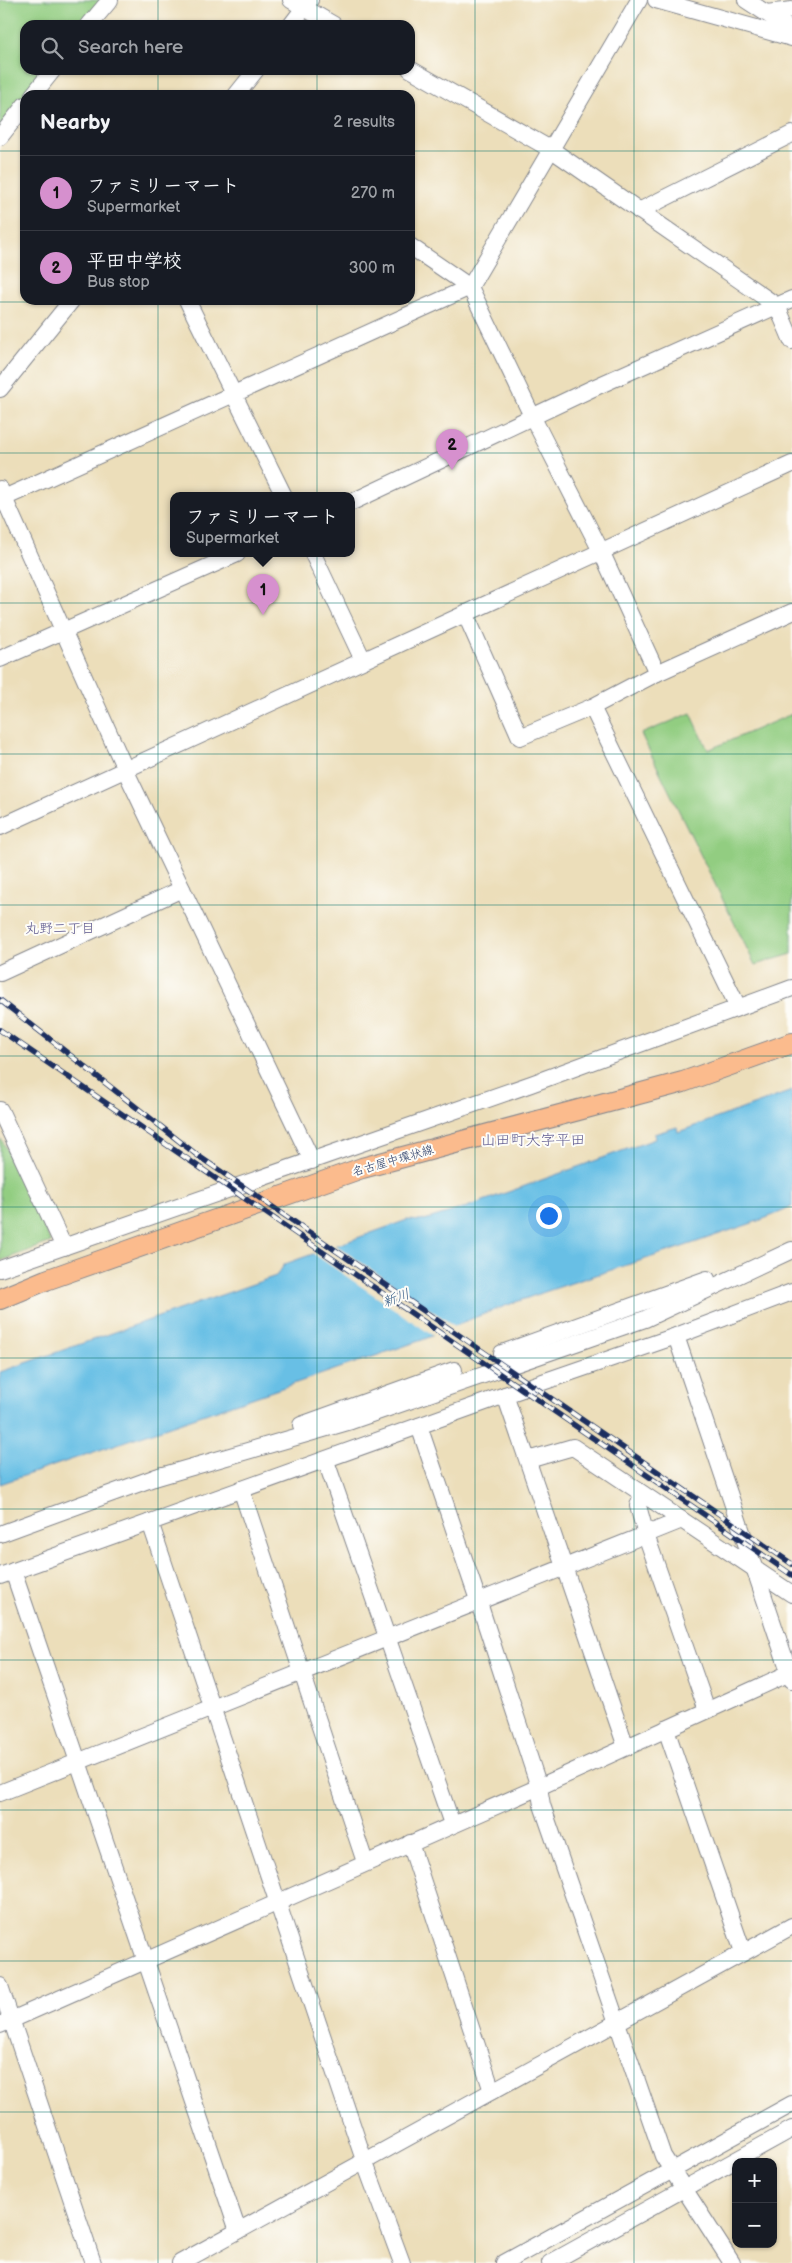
<!DOCTYPE html>
<html lang="en">
<head>
<meta charset="utf-8">
<style>
  :root { --surface:#171b24; --page:#242831; --text:#f1f3f6; --muted:#9ea1a6; --line:#363941; --accent:#d690ce }
  body { margin:0; font-family:"Balsamiq Sans","Klee One",sans-serif; background:var(--page); color:var(--text) }
  .controls { position:absolute; right:15px; bottom:15px; display:grid; overflow:hidden; border-radius:10px; box-shadow:0 1px 4px #0004 }
  .controls button { width:45px; height:45px; display:grid; place-items:center; padding:0; border:0; border-bottom:1px solid var(--line); background:var(--surface); color:var(--text); font:25px sans-serif }
  .you { position:absolute; left:548px; top:1215px; width:18px; height:18px; margin:-12px; border:4px solid #fff; border-radius:50%; background:#1a73e8; box-shadow:0 0 0 8px #1a73e833 }
  .badge { display:grid; place-items:center; width:32px; height:32px; border-radius:50%; background:var(--accent); color:#111; font-size:16px; font-weight:700 }
  .pin { position:absolute; translate:-50% -41px; filter:drop-shadow(0 1px 2px #0008) }
  .pin::after { content:''; position:absolute; top:26px; width:18px; height:15px; background:inherit; clip-path:polygon(0 0,100% 0,50% 100%) }
  .popup { position:absolute; left:170px; top:492px; width:185px; height:65px; box-sizing:border-box; display:grid; place-content:center; border-radius:10px; background:var(--surface); filter:drop-shadow(0 1px 4px #0005); font-size:16px; white-space:nowrap; color:var(--muted) }
  .popup b { font-size:19px; color:var(--text) }
  .popup::after { content:''; position:absolute; left:50%; top:100%; margin-left:-10px; border:10px solid transparent; border-top-color:var(--surface) }
  .list { margin:0; padding:0; list-style:none }
  h2 { display:flex; justify-content:space-between; align-items:center; height:65px; margin:0; padding:0 20px; font-size:21px }
  h2 small { font-size:16px; font-weight:400; color:var(--muted) }
  .list li { display:grid; grid-template-columns:32px 1fr auto; gap:15px; align-items:center; box-sizing:border-box; height:75px; padding:0 20px; border-top:1px solid var(--line) }
  .list b { display:block; font-size:19px; white-space:nowrap }
  .list p { margin:0; font-size:16px; white-space:nowrap; color:var(--muted) }
  .list em { font-size:16px; font-style:normal; color:var(--muted) }
  .icon { flex:none; width:28px; height:28px; fill:none; stroke:currentColor; stroke-width:2; stroke-linecap:round; stroke-linejoin:round }
  .map { position:relative; flex:none; width:792px; height:2263px; overflow:hidden }
  .search { position:absolute; background:var(--surface); box-shadow:0 1px 4px #0004; left:20px; top:20px; width:395px; height:55px; display:flex; align-items:center; gap:12px; box-sizing:border-box; padding:0 18px; border-radius:15px; color:var(--muted); font-size:19px }
  .panel { position:absolute; background:var(--surface); box-shadow:0 1px 4px #0004; left:20px; top:90px; width:395px; height:215px; border-radius:15px }
  .map>svg:first-child { display:block }
  .green { fill:#92cd81; stroke:#567e70 }
  .water { fill:#68bfe5; stroke:#4277a2 }
  .pier { fill:#ecdeba }
  .lines { fill:none; stroke-linecap:round; stroke-linejoin:round }
  .minor-casing { stroke:#84868c; stroke-width:18 }
  .major-casing { stroke:#84868c; stroke-width:22 }
  .minor { stroke:#fff; stroke-width:16 }
  .major { stroke:#fbbb8d; stroke-width:20 }
  .rail-casing { stroke:#1b2f5e; stroke-width:5.5 }
  .rail { stroke:#fdfcf7; stroke-width:4; stroke-dasharray:11; stroke-linecap:butt }
  .grid { fill:none; stroke:#0f766e; stroke-width:1; stroke-opacity:0.55 }
  .labels { text-anchor:middle; dominant-baseline:central; stroke-width:4; stroke-linejoin:round; paint-order:stroke }
  .street-label { font-size:12px; fill:#1b2f5e; stroke:#fdfcf7 }
  .neighbourhood-label { font-size:14px; fill:#5f5a90; stroke:#fdfcf7 }
  .water-label { font-size:14px; font-style:italic; fill:#325a86; stroke:#fdfcf7 }
  .quarter-label { font-size:15px; fill:#5f5a90; stroke:#fdfcf7 }
</style>
</head>
<body>
<div class="map">
<svg width="792" height="2263" viewBox="0 0 792 2263">
  <rect width="100%" height="100%" fill="#fdfcf7"/>
  <filter id="ink" filterUnits="userSpaceOnUse"><feTurbulence type="fractalNoise" baseFrequency=".02" numOctaves="2"/><feDisplacementMap in="SourceGraphic" scale="10" xChannelSelector="R" yChannelSelector="G"/><feConvolveMatrix kernelMatrix="1 2 1 2 8 2 1 2 1" color-interpolation-filters="sRGB"/></filter>
  <filter id="wash" filterUnits="userSpaceOnUse"><feTurbulence type="fractalNoise" baseFrequency=".0096" numOctaves="4" result="noise"/><feDisplacementMap in="SourceGraphic" scale="20" xChannelSelector="R" yChannelSelector="G"/><feGaussianBlur stdDeviation="1.12" result="paint"/><feColorMatrix in="noise" values="0 0 0 0 0 0 0 0 0 0 0 0 0 0 0 0 0 1.4 0 .05"/><feComposite in="paint" operator="in"/></filter>
  <g filter="url(#wash)">
    <rect width="100%" height="100%" fill="#ecdeba"/>
    <!-- green -->
    <g class="green">
      <path d="M 0,0 L 102,0 L 82,25 L 25,25 L 25,70 L 46,70 L 0,128 Z"/>
      <path d="M 691,713 L 708,750 L 792,714 L 792,954 L 755,965 L 641,734 Z"/>
      <path d="M 0,1140 L 2,1140 L 51,1242 L 0,1261 Z"/>
    </g>
    <!-- water -->
    <path class="water" d="M 792,1091 L 792,1207 C 767,1219 740,1227 714,1236 C 618,1270 517,1296 425,1339 L 0,1484 L 0,1372 L 276,1276 L 285,1264 L 407,1220 L 421,1221 L 464,1208 L 655,1139 L 654,1134 L 677,1127 L 678,1132 Z"/>
    <!-- pier -->
    <path class="pier" d="M 334,1244 L 456,1327 L 435,1337 L 311,1252 Z"/>
  </g>
  <g filter="url(#ink)">
    <g class="lines">
      <defs>
        <g id="minor">
          <path d="M 291,0 L 334,25"/>
          <path d="M 656,0 L 792,38"/>
          <path d="M 746,0 L 792,30"/>
          <path d="M 766,13 L 792,10"/>
          <path d="M 89,25 L 110,0"/>
          <path d="M 291,25 L 310,0"/>
          <path d="M 410,69 L 552,150 L 777,306 L 792,341"/>
          <path d="M 33,95 L 53,70"/>
          <path d="M 236,95 L 256,70"/>
          <path d="M 0,137 L 25,105"/>
          <path d="M 639,211 L 792,134"/>
          <path d="M 410,246 L 470,287 L 533,418 L 601,551 L 657,673"/>
          <path d="M 187,300 L 284,496"/>
          <path d="M 0,389 L 72,300"/>
          <path d="M 0,489 L 130,780 L 312,1161"/>
          <path d="M 4,498 L 470,287 L 639,0"/>
          <path d="M 352,502 L 591,389 L 792,299"/>
          <path d="M 313,554 L 363,660"/>
          <path d="M 465,613 L 520,737 L 592,707 L 657,673 L 792,612"/>
          <path d="M 0,659 L 237,554"/>
          <path d="M 592,707 L 738,1007"/>
          <path d="M 0,827 L 792,464"/>
          <path d="M 0,973 L 182,889"/>
          <path d="M 0,1110 L 64,1247"/>
          <path d="M 0,1269 L 531,1084 L 792,988"/>
          <path d="M 676,1336 L 792,1680"/>
          <path d="M 502,1353 L 707,1279"/>
          <path d="M 505,1395 L 626,1747"/>
          <path d="M 301,1425 L 454,1370"/>
          <path d="M 419,1426 L 479,1603 L 539,1787 L 542,1805 L 663,2156 L 732,2263"/>
          <path d="M 528,1460 L 573,1447 L 792,1594"/>
          <path d="M 326,1461 L 452,1824"/>
          <path d="M 154,1478 L 351,1421 L 645,1319 L 792,1250"/>
          <path d="M 241,1489 L 365,1862"/>
          <path d="M 642,1494 L 638,1506 L 646,1535 L 707,1710"/>
          <path d="M 150,1522 L 365,2163 L 402,2263"/>
          <path d="M 0,1534 L 162,1475"/>
          <path d="M 13,1571 L 238,2231"/>
          <path d="M 0,1576 L 505,1395 L 676,1336 L 792,1292"/>
          <path d="M 666,1729 L 743,1952"/>
          <path d="M 0,1793 L 682,1520"/>
          <path d="M 410,1843 L 492,2091"/>
          <path d="M 0,1986 L 93,2263"/>
          <path d="M 0,2025 L 539,1787 L 792,1672"/>
          <path d="M 180,2263 L 792,1926"/>
          <path d="M 504,2263 L 792,2104"/>
          <path d="M 550,2263 L 792,2129"/>
        </g>
        <path id="major" d="M 0,1299 L 46,1280 L 362,1168 L 683,1082 L 792,1043"/>
      </defs>
      <!-- minor casing -->
      <use href="#minor" class="minor-casing"/>
      <!-- major casing -->
      <use href="#major" class="major-casing"/>
      <!-- minor -->
      <use href="#minor" class="minor"/>
      <!-- major -->
      <use href="#major" class="major"/>
      <defs>
        <g id="rail">
          <path d="M 0,1000 L 197,1155 L 792,1564"/>
          <path d="M 0,1030 L 792,1575"/>
        </g>
      </defs>
      <!-- rail casing -->
      <use href="#rail" class="rail-casing"/>
      <!-- rail -->
      <use href="#rail" class="rail"/>
    </g>
  </g>
  <!-- grid -->
  <path class="grid" d="M 158,0 L 158,25M 317,0 L 317,25M 475,0 L 475,2263M 634,0 L 634,2263M 158,70 L 158,95M 317,70 L 317,95M 0,151 L 25,151M 410,151 L 792,151M 158,300 L 158,2263M 317,300 L 317,2263M 0,302 L 792,302M 0,453 L 792,453M 0,603 L 792,603M 0,754 L 792,754M 0,905 L 792,905M 0,1056 L 792,1056M 0,1207 L 792,1207M 0,1358 L 792,1358M 0,1509 L 792,1509M 0,1660 L 792,1660M 0,1810 L 792,1810M 0,1961 L 792,1961M 0,2112 L 792,2112"/>
  <g class="labels">
    <!-- street labels -->
    <g class="street-label">
      <text transform="translate(393 1161) rotate(-16)">名古屋中環状線</text>
    </g>
    <!-- neighbourhood labels -->
    <g class="neighbourhood-label">
      <text x="60" y="928">丸野二丁目</text>
    </g>
    <!-- water labels -->
    <g class="water-label">
      <text transform="translate(396 1298) rotate(-20)">新川</text>
    </g>
    <!-- quarter labels -->
    <g class="quarter-label">
      <text x="533" y="1140">山田町大字平田</text>
    </g>
  </g>
</svg>
<div class="controls">
<button>+</button>
<button>−</button>
</div>
<div class="you"></div>
<div class="pin badge" style="left:263px;top:615px">1</div>
<div class="popup"><b>ファミリーマート</b>Supermarket</div>
<div class="pin badge" style="left:452px;top:470px">2</div>
<div class="search"><svg class="icon" aria-label="search" viewBox="0 0 24 24"><circle cx="10" cy="10" r="6"/><path d="M15 15l6 6"/></svg>Search here</div>
<section class="panel">
<h2>Nearby<small>2 results</small></h2>
<ul class="list">
<li><span class="badge">1</span><div><b>ファミリーマート</b><p>Supermarket</p></div><em>270 m</em></li>
<li><span class="badge">2</span><div><b>平田中学校</b><p>Bus stop</p></div><em>300 m</em></li>
</ul>
</section>
</div>
</body>
</html>
